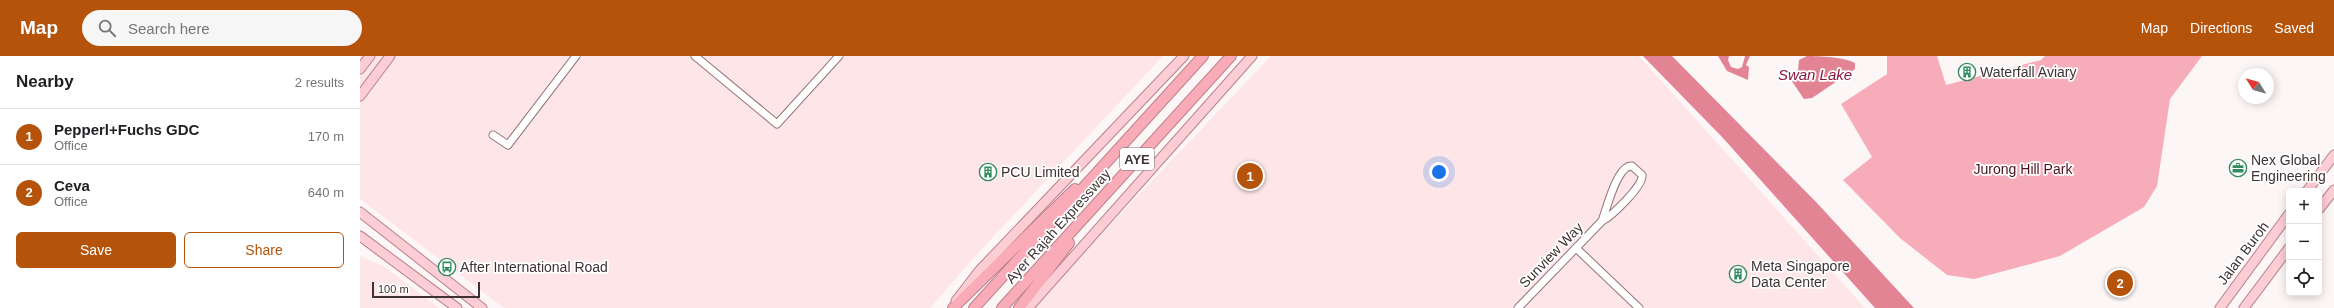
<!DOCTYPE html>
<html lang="en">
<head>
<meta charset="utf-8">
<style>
  :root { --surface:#fff; --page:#f6f6f6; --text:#202124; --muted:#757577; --line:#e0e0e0; --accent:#b45309 }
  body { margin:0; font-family:Helvetica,sans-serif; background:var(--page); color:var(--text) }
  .controls { position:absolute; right:12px; bottom:12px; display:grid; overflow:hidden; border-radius:6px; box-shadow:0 2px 10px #0003 }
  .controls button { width:36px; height:36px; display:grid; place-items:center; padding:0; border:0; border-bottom:1px solid var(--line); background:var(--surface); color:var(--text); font:20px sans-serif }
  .compass { position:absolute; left:1878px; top:12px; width:36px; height:36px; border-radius:50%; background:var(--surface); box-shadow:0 2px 10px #0003; rotate:307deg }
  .scale { position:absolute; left:12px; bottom:10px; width:108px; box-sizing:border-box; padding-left:4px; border:2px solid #3f3234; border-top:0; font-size:11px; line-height:14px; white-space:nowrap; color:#3f3234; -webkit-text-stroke:3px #fff; paint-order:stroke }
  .you { position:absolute; left:1079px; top:116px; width:14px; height:14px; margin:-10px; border:3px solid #fff; border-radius:50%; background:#1a73e8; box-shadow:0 0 0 6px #1a73e833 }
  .badge { display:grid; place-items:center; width:26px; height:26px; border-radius:50%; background:var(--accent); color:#fff; font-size:13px; font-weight:700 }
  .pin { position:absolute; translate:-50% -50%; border:2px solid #fff; box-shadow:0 1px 4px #0006 }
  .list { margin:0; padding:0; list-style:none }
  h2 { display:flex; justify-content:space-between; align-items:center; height:52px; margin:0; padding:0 16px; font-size:17px }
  h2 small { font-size:13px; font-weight:400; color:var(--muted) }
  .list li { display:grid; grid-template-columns:26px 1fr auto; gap:12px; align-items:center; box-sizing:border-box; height:56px; padding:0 16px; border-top:1px solid var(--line) }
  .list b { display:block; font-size:15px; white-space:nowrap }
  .list p { margin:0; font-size:13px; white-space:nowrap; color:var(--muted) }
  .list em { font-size:13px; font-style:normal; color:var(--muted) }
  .actions { display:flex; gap:8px; padding:12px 16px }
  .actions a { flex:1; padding:9px 0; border:1px solid var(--accent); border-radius:6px; text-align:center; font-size:14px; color:var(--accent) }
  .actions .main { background:var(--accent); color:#fff }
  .icon { flex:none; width:22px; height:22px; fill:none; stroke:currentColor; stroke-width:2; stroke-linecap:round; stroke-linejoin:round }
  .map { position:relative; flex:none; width:1974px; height:252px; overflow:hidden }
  header { display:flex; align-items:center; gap:24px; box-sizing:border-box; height:56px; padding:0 20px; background:var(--accent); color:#fff }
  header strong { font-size:19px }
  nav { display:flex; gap:22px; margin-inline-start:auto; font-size:14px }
  .search { width:280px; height:36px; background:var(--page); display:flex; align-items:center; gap:10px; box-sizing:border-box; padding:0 14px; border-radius:22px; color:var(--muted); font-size:15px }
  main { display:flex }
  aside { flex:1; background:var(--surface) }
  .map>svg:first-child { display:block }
  .built { fill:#fee5e8 }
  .green { fill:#f6adb9 }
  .water { fill:#e38495 }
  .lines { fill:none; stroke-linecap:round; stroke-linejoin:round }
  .minor-casing { stroke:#93757a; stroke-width:9 }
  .major-casing { stroke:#b9818a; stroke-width:11 }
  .highway-casing { stroke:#b9818a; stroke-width:12 }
  .minor { stroke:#fff; stroke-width:7 }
  .major { stroke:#fccdd4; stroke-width:9 }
  .highway { stroke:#faabb8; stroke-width:10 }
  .labels { text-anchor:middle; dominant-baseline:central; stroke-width:3.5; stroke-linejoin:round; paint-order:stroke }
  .shield { fill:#fff; stroke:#797071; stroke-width:1 }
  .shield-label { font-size:13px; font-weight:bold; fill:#3f3234 }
  .poi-label { font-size:14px; fill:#3f3234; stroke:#fff; text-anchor:start }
  .park-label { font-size:14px; fill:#4c1121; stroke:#fff }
  .street-label { font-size:14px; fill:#3f3234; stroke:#fff }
  .water-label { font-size:15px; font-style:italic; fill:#8a183c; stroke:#fff }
</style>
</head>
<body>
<header>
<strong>Map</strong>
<div class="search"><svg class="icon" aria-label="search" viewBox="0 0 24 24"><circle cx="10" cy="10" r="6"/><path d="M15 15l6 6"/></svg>Search here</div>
<nav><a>Map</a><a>Directions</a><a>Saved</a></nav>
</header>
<main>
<aside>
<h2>Nearby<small>2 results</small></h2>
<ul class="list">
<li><span class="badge">1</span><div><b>Pepperl+Fuchs GDC</b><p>Office</p></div><em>170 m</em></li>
<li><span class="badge">2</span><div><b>Ceva</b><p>Office</p></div><em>640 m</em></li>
</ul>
<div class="actions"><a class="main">Save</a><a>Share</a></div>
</aside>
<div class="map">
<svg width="1974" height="252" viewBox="0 0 1974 252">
  <rect width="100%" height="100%" fill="#fdf6f7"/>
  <!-- built -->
  <g class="built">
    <path d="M 0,0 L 803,0 L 617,198 L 570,252 L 144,252 L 0,143 Z"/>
    <path d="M 911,0 L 1279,0 L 1505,252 L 671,252 Z"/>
    <path d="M 0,200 L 25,211 L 79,252 L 0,252 Z"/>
  </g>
  <!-- green -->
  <path class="green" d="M 1527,0 L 1577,0 L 1586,29 L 1681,4 L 1685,0 L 1842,0 L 1810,43 L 1797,130 L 1784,151 L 1700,200 L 1614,223 L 1587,219 L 1540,182 L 1483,124 L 1512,101 L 1481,48 L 1527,18 Z"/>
  <!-- water -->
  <g class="water">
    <path d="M 1283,0 L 1312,0 L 1456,146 L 1554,252 L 1515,252 L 1363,82 Z"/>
    <path d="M 1358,0 L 1369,0 L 1368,4 L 1371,11 L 1378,13 L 1382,11 L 1385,0 L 1390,0 L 1386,9 L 1389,11 L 1388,24 L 1367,15 Z"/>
    <path d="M 1447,0 C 1459,0 1485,1 1495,7 L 1495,13 L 1452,42 L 1444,43 L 1431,24 L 1438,14 L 1439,4 Z"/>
  </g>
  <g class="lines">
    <defs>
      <g id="minor">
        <path d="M 335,0 L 417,68 L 479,0"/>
        <path d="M 133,79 L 148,89 L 216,0"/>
        <path d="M 1216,192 L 1279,252"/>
        <path d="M 1158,252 L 1242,165 C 1252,160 1284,129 1282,119 L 1272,110 C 1257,109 1247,152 1242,165"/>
      </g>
      <g id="major">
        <path d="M 0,13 L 10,0"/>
        <path d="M 0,40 L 30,0"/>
        <path d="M 1947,135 L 1974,99"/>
        <path d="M 1959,153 L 1974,134"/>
        <path d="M 0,156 L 122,252"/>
        <path d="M 0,180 L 97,252"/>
        <path d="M 596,245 L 619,215 L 824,0"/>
        <path d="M 668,252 L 892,0"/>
        <path d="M 1860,252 L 1929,158"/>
        <path d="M 1884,252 L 1929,192"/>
      </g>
      <g id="highway">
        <path d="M 593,252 L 715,133"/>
        <path d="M 614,252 L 843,0"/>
        <path d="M 642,252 L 871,0"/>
        <path d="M 659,252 L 709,187"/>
      </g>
    </defs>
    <!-- minor casing -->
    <use href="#minor" class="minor-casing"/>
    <!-- major casing -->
    <use href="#major" class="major-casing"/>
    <!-- highway casing -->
    <use href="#highway" class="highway-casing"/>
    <!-- minor -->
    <use href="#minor" class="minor"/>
    <!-- major -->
    <use href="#major" class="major"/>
    <!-- highway -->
    <use href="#highway" class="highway"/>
  </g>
  <!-- icons -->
  <defs>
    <symbol id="building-ring" viewBox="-11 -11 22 22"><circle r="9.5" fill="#fff" stroke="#338b60" stroke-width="1.5"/><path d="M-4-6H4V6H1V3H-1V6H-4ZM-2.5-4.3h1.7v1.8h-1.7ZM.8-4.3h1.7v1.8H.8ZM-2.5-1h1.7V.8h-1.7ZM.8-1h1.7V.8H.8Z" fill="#338b60"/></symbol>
    <symbol id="office-ring" viewBox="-11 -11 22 22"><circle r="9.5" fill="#fff" stroke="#338b60" stroke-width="1.5"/><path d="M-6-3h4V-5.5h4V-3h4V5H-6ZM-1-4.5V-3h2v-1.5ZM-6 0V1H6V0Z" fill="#338b60"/></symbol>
    <symbol id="bus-ring" viewBox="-11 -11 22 22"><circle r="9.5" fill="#fff" stroke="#338b60" stroke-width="1.5"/><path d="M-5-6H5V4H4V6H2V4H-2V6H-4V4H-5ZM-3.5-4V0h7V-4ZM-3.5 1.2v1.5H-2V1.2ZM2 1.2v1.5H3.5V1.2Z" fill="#338b60"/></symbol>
  </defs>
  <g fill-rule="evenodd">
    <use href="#building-ring" x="1597" y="6" width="20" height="20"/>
    <use href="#office-ring" x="1868" y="102" width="20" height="20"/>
    <use href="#building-ring" x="618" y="106" width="20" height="20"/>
    <use href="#bus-ring" x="77" y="201" width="20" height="20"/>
    <use href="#building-ring" x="1368" y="208" width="20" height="20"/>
  </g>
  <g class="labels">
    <!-- shield labels -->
    <rect class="shield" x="760" y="92" width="34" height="22" rx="3"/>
    <g class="shield-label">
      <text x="777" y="103">AYE</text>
    </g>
    <!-- poi labels -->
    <g class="poi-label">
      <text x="1620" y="16">Waterfall Aviary</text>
      <text x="1891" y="104">Nex Global<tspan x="1891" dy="16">Engineering</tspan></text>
      <text x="641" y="116">PCU Limited</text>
      <text x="1391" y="210">Meta Singapore<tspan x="1391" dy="16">Data Center</tspan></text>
      <text x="100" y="211">After International Road</text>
    </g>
    <!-- park labels -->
    <g class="park-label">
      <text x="1663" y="113">Jurong Hill Park</text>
    </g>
    <!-- street labels -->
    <g class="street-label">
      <text transform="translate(698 170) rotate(-48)">Ayer Rajah Expressway</text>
      <text transform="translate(1883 197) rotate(-53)">Jalan Buroh</text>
      <text transform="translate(1191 199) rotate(-46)">Sunview Way</text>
    </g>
    <!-- water labels -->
    <g class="water-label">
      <text x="1455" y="18">Swan Lake</text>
    </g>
  </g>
</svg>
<div class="controls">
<button>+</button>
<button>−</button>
<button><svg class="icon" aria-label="locate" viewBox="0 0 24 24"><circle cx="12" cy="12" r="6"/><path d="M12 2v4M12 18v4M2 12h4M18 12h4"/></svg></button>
</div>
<svg class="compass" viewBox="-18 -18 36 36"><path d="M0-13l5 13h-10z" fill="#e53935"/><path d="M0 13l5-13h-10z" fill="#757577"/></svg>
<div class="scale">100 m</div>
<div class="you"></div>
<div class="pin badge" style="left:890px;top:120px">1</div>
<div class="pin badge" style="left:1760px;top:227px">2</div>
</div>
</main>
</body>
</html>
